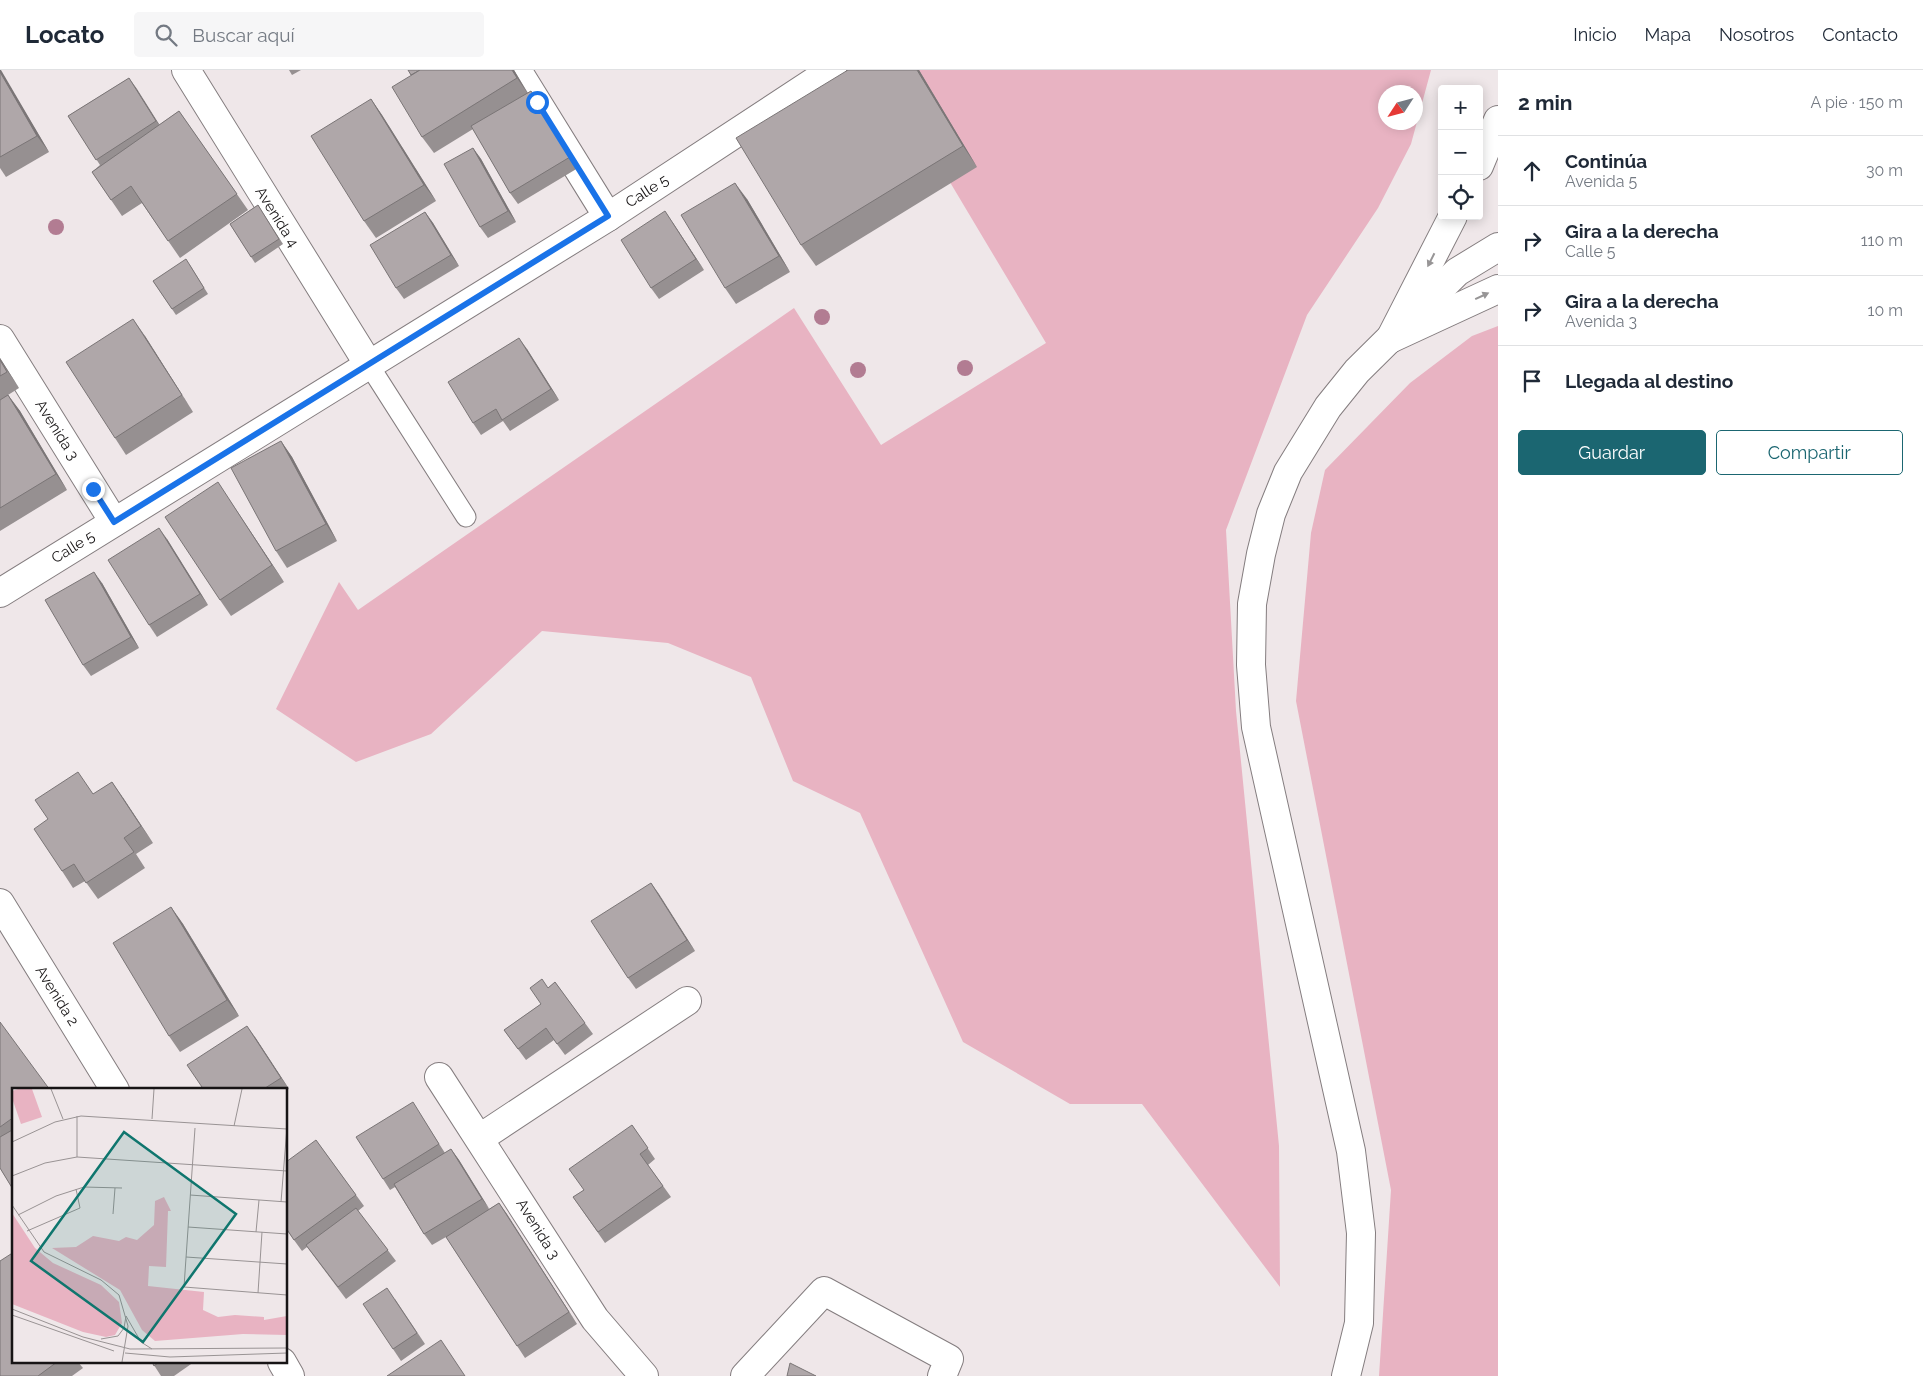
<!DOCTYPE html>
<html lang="es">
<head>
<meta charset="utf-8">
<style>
  :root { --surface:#fff; --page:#f6f6f7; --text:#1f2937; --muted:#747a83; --line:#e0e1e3; --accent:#1b6671 }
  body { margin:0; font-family:Raleway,sans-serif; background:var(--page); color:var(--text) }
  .controls { position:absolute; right:15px; top:15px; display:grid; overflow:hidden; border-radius:5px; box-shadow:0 2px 12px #0003 }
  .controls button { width:45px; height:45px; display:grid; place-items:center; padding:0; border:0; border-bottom:1px solid var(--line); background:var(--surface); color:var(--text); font:25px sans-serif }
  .compass { position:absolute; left:1378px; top:15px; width:45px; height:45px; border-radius:50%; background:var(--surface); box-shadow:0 2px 12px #0003; rotate:234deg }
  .stop { position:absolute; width:15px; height:15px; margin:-11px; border:4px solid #1a73e8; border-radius:50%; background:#fff }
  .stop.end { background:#1a73e8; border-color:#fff; box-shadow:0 1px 5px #0008 }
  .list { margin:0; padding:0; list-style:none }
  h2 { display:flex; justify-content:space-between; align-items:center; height:65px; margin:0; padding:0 20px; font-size:21px }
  h2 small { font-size:16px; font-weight:400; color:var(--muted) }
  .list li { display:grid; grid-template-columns:32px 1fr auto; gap:15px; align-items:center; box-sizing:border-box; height:70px; padding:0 20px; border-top:1px solid var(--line) }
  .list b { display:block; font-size:19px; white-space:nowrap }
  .list p { margin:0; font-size:16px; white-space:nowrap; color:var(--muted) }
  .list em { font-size:16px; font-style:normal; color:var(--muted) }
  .actions { display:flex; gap:10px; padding:15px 20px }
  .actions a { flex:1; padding:11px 0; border:1px solid var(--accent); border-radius:5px; text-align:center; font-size:18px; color:var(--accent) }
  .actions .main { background:var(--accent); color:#fff }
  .icon { flex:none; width:28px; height:28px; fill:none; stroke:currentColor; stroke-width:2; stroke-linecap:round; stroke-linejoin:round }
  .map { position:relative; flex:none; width:1498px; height:1306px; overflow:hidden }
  header { display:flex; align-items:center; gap:30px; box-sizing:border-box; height:70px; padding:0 25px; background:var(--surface); border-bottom:1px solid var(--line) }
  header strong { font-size:24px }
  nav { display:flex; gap:28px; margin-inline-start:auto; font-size:18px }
  .search { width:350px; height:45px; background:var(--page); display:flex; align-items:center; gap:12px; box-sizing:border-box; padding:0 18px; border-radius:5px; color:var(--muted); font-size:19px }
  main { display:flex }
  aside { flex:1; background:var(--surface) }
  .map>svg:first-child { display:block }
  .green { fill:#e8b3c2; fill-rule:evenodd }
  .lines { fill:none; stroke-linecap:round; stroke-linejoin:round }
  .service-casing { stroke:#847d7f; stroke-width:21 }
  .minor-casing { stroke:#847d7f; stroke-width:30 }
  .tertiary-casing { stroke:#847d7f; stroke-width:30 }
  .trunk-casing { stroke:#847d7f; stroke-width:30 }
  .service { stroke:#fff; stroke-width:19 }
  .minor { stroke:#fff; stroke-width:28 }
  .tertiary { stroke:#fff; stroke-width:28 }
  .trunk { stroke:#fff; stroke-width:28 }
  .tree { fill:#b27c92 }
  .wall { fill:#969091 }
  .shaded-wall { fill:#7a7576 }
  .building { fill:#afa7a9; stroke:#7a7576 }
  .oneway { fill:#979596 }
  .route { stroke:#1a73e8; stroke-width:6 }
  .labels { text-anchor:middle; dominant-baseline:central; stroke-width:4.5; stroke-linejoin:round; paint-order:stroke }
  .street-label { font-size:15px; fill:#171415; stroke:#fff }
  .inset-road { fill:none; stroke:#999394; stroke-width:1 }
  .view { fill:#0f766e; fill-opacity:0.15; stroke:#0f766e; stroke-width:2.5 }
  .inset-edge { fill:none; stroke:#171415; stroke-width:2.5 }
</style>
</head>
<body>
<header>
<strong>Locato</strong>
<div class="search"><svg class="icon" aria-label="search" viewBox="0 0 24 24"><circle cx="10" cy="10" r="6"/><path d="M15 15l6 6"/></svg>Buscar aquí</div>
<nav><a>Inicio</a><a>Mapa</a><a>Nosotros</a><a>Contacto</a></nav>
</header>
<main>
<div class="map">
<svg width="1498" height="1306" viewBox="0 0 1498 1306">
  <rect width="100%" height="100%" fill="#efe7e9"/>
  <!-- green -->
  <g class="green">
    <path d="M 883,0 L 1431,0 L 1411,74 L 1378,138 L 1307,245 L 1226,460 L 1236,641 L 1279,1076 L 1280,1217 L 1142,1034 L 1070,1034 L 963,972 L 860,743 L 793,711 L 751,607 L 668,573 L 542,561 L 431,664 L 356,692 L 276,639 L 339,512 L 358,540 L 794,238 L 881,375 L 1046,273 ZM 1386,22 L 1416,22 L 1416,52 L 1386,52 Z"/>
    <path d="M 1498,256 L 1498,1306 L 1379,1306 L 1391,1120 L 1296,631 L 1311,463 L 1325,400 L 1410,313 L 1472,266 Z"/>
  </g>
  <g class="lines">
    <defs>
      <path id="service" d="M 369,295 L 466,447"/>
      <g id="minor">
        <path d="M 186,0 L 369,295"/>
        <path d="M 517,0 L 608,147"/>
        <path d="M 0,269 L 114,452"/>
        <path d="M 0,523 L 608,147 L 832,0"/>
        <path d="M 0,833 L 115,1020"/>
        <path d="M 439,1007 L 595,1249 L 644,1306"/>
        <path d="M 480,1068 L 687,931"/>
        <path d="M 282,1292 L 290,1306"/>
        <path d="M 745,1306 L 824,1221 L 949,1289 L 942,1306"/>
      </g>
      <path id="tertiary" d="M 1346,1306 L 1359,1253 L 1361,1163 L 1351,1081 L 1256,657 L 1251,595 L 1252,534 L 1261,484 L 1271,444 L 1288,402 L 1328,337 L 1357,301 L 1457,202 L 1498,177"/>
      <g id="trunk">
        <path d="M 1479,96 L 1498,50"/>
        <path d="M 1390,269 L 1453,146"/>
        <path d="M 1390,269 L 1498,219"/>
      </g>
    </defs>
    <!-- service casing -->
    <use href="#service" class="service-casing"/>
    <!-- minor casing -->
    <use href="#minor" class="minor-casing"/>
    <!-- tertiary casing -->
    <use href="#tertiary" class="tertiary-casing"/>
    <!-- trunk casing -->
    <use href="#trunk" class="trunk-casing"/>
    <!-- service -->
    <use href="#service" class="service"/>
    <!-- minor -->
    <use href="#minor" class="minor"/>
    <!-- tertiary -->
    <use href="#tertiary" class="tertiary"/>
    <!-- trunk -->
    <use href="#trunk" class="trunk"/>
  </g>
  <!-- trees -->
  <g class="tree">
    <circle cx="56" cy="157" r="8"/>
    <circle cx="822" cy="247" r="8"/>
    <circle cx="965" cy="298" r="8"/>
    <circle cx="858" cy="300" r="8"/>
  </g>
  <!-- wall -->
  <g class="wall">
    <path d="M 0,0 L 49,82 L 6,107 L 0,98 Z"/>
    <path d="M 289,0 L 301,0 L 292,5 Z"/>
    <path d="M 408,0 L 514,0 L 528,23 L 539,32 L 578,98 L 518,134 L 510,123 L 473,59 L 434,83 L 422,67 L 411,5 Z"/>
    <path d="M 848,0 L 919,0 L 977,97 L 816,196 L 801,175 Z"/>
    <path d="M 129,8 L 159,55 L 179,41 L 248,140 L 180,188 L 142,133 L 122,146 L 92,102 L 100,95 L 68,46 Z"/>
    <path d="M 371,29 L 382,45 L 436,131 L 376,168 L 364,151 Z"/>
    <path d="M 473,78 L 481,89 L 516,152 L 488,168 L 480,157 Z"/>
    <path d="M 747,129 L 790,202 L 736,234 L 725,218 Z"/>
    <path d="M 258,135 L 283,174 L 255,193 L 230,154 Z"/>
    <path d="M 425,142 L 433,153 L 459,196 L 404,229 L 396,218 Z"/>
    <path d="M 673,153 L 704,200 L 659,229 L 651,218 Z"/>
    <path d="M 190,195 L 208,224 L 176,245 L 153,211 Z"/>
    <path d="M 145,266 L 193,342 L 126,385 L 115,368 Z"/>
    <path d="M 527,279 L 559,330 L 510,361 L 503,351 L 481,365 L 473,353 Z"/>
    <path d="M 0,288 L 19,318 L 8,325 L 20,341 L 67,420 L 0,461 Z"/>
    <path d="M 281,371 L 292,387 L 337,471 L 287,498 L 276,481 Z"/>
    <path d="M 229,429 L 284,512 L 231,546 L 220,530 Z"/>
    <path d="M 167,469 L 208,535 L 157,567 L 149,555 Z"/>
    <path d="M 102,513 L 139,578 L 91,606 L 83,595 Z"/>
    <path d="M 112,712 L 153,773 L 136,784 L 145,798 L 98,829 L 85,811 L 73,818 L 62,801 L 94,724 Z"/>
    <path d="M 651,813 L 695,881 L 636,919 L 628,908 Z"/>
    <path d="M 171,837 L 183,854 L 239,946 L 180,982 L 169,966 Z"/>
    <path d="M 555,912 L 593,964 L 565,985 L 554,970 L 526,990 L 504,960 L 541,934 L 548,918 Z"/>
    <path d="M 0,952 L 14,1020 L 14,1121 L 0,1098 Z"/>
    <path d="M 255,967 L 289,1019 L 286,1020 L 204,1020 Z"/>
    <path d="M 420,1044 L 445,1083 L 451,1079 L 459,1090 L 489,1139 L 499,1133 L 577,1254 L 525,1288 L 446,1167 L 432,1175 L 424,1164 L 395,1117 L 390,1120 L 383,1109 Z"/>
    <path d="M 632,1055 L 655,1089 L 648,1095 L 671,1127 L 605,1173 L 573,1127 L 584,1120 Z"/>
    <path d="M 316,1070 L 364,1136 L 358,1141 L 396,1191 L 346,1229 L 307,1177 L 302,1181 L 286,1159 Z"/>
    <path d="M 395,1229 L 425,1274 L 401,1291 L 393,1279 Z"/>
    <path d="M 14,1292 L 78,1292 L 83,1298 L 72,1306 L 0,1306 Z"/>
    <path d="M 152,1292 L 194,1292 L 174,1306 L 161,1306 Z"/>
  </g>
  <!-- shaded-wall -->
  <g class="shaded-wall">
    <path d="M 0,0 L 1,0 L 49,82 L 37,66 L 0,2 Z"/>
    <path d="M 512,0 L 514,0 L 528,24 L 517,8 Z"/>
    <path d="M 917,0 L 919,0 L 977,97 L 963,76 Z"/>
    <path d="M 129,8 L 137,19 L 164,62 L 156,51 Z"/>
    <path d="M 531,21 L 539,32 L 578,98 L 570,87 Z"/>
    <path d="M 371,29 L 382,45 L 436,131 L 424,115 Z"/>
    <path d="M 473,78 L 481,89 L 516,152 L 508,141 Z"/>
    <path d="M 735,113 L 747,129 L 790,202 L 779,186 Z"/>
    <path d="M 665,141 L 673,153 L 704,200 L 696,189 Z"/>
    <path d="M 425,142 L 433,153 L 459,196 L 451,185 Z"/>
    <path d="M 133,249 L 145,266 L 193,342 L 182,325 Z"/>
    <path d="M 519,268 L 527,279 L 559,330 L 551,319 Z"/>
    <path d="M 0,288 L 19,318 L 0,290 Z"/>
    <path d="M 8,325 L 20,341 L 67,420 L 56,404 Z"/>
    <path d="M 281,371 L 292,387 L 337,471 L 326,454 Z"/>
    <path d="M 218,412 L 229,429 L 284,512 L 272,495 Z"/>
    <path d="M 159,458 L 167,469 L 208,535 L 200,524 Z"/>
    <path d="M 94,502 L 102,513 L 139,578 L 131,567 Z"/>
    <path d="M 112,712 L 124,729 L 153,773 L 141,756 Z"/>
    <path d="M 651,813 L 659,824 L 695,881 L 687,870 Z"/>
    <path d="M 171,837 L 183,854 L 239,946 L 227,930 Z"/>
    <path d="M 247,956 L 255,967 L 289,1019 L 281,1008 Z"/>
    <path d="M 451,1079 L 459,1090 L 490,1140 L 482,1129 Z"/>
    <path d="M 499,1133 L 507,1144 L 577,1254 L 569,1242 Z"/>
  </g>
  <!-- building -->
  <g class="building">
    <path d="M 408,0 L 420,0 L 411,5 Z"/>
    <path d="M 420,0 L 512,0 L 517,8 L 422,67 L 392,17 Z"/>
    <path d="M 848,0 L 917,0 L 963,76 L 801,175 L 736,68 Z"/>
    <path d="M 0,2 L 37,66 L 0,87 Z"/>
    <path d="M 129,8 L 156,51 L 96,90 L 68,46 Z"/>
    <path d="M 531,21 L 570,87 L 510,123 L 471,56 Z"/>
    <path d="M 371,29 L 424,115 L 364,151 L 311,66 Z"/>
    <path d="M 179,41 L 237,124 L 168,171 L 131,116 L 111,130 L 92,102 Z"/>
    <path d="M 473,78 L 508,141 L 480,157 L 444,94 Z"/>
    <path d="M 735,113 L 779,186 L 725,218 L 681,145 Z"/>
    <path d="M 258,135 L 279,169 L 251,187 L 230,154 Z"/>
    <path d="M 665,141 L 696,189 L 651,218 L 621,170 Z"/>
    <path d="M 425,142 L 451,185 L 396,218 L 370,175 Z"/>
    <path d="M 186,189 L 204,218 L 172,239 L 153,211 Z"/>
    <path d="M 133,249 L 182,325 L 115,368 L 66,292 Z"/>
    <path d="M 519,268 L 551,319 L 502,350 L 496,339 L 473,353 L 448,312 Z"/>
    <path d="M 0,290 L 7,302 L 0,306 Z"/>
    <path d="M 8,325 L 56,404 L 0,438 L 0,330 Z"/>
    <path d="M 281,371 L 326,454 L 276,481 L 231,398 Z"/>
    <path d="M 218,412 L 272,495 L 220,530 L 165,447 Z"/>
    <path d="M 159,458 L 200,524 L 149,555 L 108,490 Z"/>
    <path d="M 94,502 L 131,567 L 83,595 L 45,530 Z"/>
    <path d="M 78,702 L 93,724 L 112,712 L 141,756 L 124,768 L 134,782 L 86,813 L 74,794 L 62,801 L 34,759 L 48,749 L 35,730 Z"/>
    <path d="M 651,813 L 687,870 L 628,908 L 591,851 Z"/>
    <path d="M 171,837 L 227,930 L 169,966 L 113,873 Z"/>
    <path d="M 542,909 L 548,918 L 555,912 L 585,953 L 557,974 L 546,958 L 518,979 L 504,960 L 541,934 L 530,918 Z"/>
    <path d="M 0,952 L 50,1020 L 14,1020 L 14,1047 L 0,1057 Z"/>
    <path d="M 247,956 L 281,1008 L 262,1020 L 204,1020 L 187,995 Z"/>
    <path d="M 413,1032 L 439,1074 L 383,1109 L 356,1067 Z"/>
    <path d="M 632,1055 L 648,1078 L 640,1084 L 663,1116 L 598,1162 L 573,1127 L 584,1120 L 569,1099 Z"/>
    <path d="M 14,1059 L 14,1121 L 0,1098 L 0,1067 Z"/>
    <path d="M 316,1070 L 356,1125 L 294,1170 L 286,1158 L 286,1092 Z"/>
    <path d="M 451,1079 L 482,1129 L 424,1164 L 394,1114 Z"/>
    <path d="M 499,1133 L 569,1242 L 517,1276 L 446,1167 Z"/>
    <path d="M 356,1138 L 388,1180 L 338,1217 L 306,1175 Z"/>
    <path d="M 14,1182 L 14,1292 L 57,1292 L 38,1306 L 0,1306 L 0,1191 Z"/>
    <path d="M 387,1218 L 417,1263 L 393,1279 L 363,1234 Z"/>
    <path d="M 441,1270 L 465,1306 L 387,1306 Z"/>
    <path d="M 152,1292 L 159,1292 L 154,1296 Z"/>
    <path d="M 790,1293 L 816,1306 L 787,1306 Z"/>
  </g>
  <!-- one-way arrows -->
  <defs><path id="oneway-solid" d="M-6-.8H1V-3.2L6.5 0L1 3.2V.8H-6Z" transform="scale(1.25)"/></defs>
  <g class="oneway">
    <use href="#oneway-solid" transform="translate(1431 190) rotate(117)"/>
    <use href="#oneway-solid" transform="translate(1482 226) rotate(-25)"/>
  </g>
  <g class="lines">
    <!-- route -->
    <path class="route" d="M 93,419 L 114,452 L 608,146 L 537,32"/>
  </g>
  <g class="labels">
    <!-- street labels -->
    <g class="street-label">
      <text transform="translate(647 121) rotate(-33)">Calle 5</text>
      <text transform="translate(277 147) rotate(58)">Avenida 4</text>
      <text transform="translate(57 360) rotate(58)">Avenida 3</text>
      <text transform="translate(73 477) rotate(-32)">Calle 5</text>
      <text transform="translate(57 926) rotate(58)">Avenida 2</text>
      <text transform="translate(538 1159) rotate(58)">Avenida 3</text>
    </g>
  </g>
  <!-- overview -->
  <g transform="translate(12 1018)">
    <rect width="275" height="275" fill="#efe7e9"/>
    <path d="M 6,1 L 20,1 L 30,29 L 9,36 L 0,10 L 0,3 ZM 152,109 L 159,123 L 156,123 L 154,179 L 137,178 L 136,198 L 192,204 L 191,222 L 206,229 L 223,227 L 252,229 L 252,232 L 275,228 L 275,247 L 231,246 L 143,253 L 130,242 L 108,202 L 40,160 L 64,159 L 81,148 L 107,153 L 114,149 L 125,152 L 142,137 L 143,113 ZM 0,125 L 23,160 L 41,175 L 89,197 L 107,214 L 110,235 L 103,247 L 94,249 L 71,244 L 0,216 Z" fill="#e8b3c2"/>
    <path class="inset-road" d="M 39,1 L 51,31M 65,28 L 65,69M 140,31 L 142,1M 222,38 L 230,1M 183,40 L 172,199 L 275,207M 0,54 L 43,34 L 69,28 L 275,41M 0,88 L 33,75 L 65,69 L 275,83M 178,107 L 275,114M 269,114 L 275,39M 0,117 L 32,164 L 89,192 L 107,207 L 116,238 L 110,274M 101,126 L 103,100M 6,127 L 44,108 L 72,99 L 110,100M 176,139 L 275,146M 15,143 L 68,120 L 64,101M 244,144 L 247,112M 174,169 L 275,176M 246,205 L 250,144M 0,221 L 71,249 L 118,261 L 275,260M 0,227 L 102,263M 114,228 L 129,254 L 140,261M 89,251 L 106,248 L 112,240 L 114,228M 113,265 L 158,269 L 275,265"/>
    <path class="view" d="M 112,44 L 224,126 L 131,254 L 19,173 Z"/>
    <rect width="275" height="275" class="inset-edge"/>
  </g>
</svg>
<div class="controls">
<button>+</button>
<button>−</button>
<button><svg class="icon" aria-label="locate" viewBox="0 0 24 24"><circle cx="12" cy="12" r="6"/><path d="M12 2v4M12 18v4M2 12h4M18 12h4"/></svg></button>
</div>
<svg class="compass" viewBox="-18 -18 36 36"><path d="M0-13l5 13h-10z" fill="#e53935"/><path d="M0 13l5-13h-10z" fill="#747a83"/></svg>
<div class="stop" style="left:537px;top:32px"></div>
<div class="stop end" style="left:93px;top:419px"></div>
</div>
<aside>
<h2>2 min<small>A pie · 150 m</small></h2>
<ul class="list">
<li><svg class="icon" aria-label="ahead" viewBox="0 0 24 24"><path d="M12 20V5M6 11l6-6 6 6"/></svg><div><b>Continúa</b><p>Avenida 5</p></div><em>30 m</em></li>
<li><svg class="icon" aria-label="right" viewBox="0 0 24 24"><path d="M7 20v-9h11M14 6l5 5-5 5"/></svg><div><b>Gira a la derecha</b><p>Calle 5</p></div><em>110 m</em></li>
<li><svg class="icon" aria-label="right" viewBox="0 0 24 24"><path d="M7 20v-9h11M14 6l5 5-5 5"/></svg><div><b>Gira a la derecha</b><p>Avenida 3</p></div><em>10 m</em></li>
<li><svg class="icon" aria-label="arrive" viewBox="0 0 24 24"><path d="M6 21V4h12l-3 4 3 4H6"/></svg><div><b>Llegada al destino</b></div></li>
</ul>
<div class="actions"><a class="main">Guardar</a><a>Compartir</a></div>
</aside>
</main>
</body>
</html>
